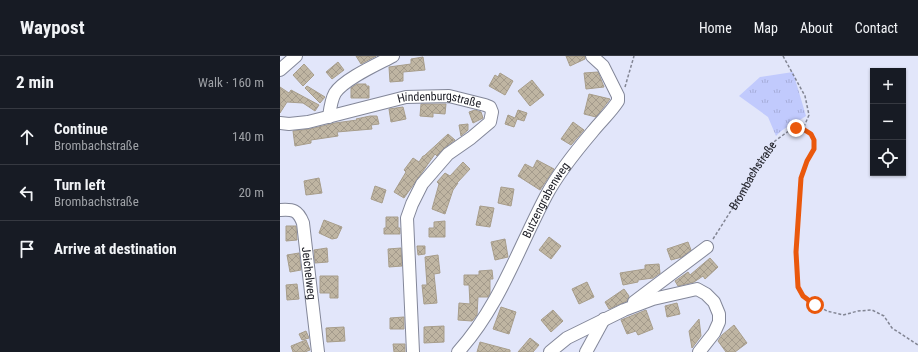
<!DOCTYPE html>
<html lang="en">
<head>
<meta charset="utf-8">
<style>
  :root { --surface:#171b24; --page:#20242c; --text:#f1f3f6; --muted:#9ea1a6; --line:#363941 }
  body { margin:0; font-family:"Roboto Condensed",sans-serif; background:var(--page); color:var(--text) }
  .controls { position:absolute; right:12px; top:12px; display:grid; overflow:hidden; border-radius:0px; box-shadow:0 1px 3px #0004 }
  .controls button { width:36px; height:36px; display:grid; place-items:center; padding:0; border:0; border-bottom:1px solid var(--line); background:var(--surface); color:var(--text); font:20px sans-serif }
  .stop { position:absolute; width:12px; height:12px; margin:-9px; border:3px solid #ea580c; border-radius:50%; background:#fff }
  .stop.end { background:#ea580c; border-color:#fff; box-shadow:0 1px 4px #0008 }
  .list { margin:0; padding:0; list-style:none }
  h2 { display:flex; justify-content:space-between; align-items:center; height:52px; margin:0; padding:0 16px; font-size:17px }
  h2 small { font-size:13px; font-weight:400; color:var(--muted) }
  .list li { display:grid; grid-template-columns:26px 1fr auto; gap:12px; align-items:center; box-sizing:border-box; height:56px; padding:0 16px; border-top:1px solid var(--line) }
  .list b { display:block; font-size:15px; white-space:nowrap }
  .list p { margin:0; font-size:13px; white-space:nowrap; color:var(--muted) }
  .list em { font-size:13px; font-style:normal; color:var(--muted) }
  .icon { flex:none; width:22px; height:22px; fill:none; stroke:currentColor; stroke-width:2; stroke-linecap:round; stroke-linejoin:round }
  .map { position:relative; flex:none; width:638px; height:296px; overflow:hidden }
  header { display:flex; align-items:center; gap:24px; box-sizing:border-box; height:56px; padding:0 20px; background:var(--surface); border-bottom:1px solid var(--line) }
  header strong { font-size:19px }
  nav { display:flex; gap:22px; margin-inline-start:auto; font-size:14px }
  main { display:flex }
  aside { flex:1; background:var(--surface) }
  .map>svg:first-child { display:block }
  .grass { fill:url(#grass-tufts) }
  .building { fill:url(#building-cross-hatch); stroke:#a79d8b }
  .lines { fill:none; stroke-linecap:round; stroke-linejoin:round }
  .minor-casing { stroke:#838799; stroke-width:14 }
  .path { stroke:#828593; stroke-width:1.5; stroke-dasharray:3 2; stroke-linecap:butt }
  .minor { stroke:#fff; stroke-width:12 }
  .route { stroke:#ea580c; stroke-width:5 }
  .labels { text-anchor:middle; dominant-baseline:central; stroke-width:3.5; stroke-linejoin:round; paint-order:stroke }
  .street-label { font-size:12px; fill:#202129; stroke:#e2e6fa }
</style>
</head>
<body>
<header>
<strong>Waypost</strong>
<nav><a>Home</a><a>Map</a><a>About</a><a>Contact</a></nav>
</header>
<main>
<aside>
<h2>2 min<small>Walk · 160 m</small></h2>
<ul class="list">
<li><svg class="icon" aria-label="ahead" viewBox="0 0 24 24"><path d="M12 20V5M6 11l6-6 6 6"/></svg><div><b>Continue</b><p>Brombachstraße</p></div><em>140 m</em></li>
<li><svg class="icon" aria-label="left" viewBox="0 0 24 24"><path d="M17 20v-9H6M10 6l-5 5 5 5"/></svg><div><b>Turn left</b><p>Brombachstraße</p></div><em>20 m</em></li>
<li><svg class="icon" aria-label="arrive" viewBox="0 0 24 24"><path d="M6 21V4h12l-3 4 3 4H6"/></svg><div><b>Arrive at destination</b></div></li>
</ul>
</aside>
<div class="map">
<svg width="638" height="296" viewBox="0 0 638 296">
  <defs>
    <pattern id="grass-tufts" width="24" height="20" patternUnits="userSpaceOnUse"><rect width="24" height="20" fill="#c1cafd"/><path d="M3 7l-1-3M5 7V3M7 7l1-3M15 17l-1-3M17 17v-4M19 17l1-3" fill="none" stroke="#a6add9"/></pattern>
    <pattern id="building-cross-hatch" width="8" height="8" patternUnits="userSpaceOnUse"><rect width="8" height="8" fill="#bfb5a2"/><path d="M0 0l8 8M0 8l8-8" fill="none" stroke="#a49b8c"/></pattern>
  </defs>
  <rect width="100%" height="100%" fill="#e2e6fa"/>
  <!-- grass -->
  <path class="grass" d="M 513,16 L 526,60 C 516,67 504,71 496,80 L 488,61 L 459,40 L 480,21 Z"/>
  <!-- building -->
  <g class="building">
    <path d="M 76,0 L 96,0 L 81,8 Z"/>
    <path d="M 286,0 L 305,0 L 305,3 L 290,10 Z"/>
    <path d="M 143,1 L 145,14 L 123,16 L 123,25 L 110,26 L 109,11 L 131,8 L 131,3 Z"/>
    <path d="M 58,6 L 64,14 L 52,23 L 46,16 Z"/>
    <path d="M 24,8 L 34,19 L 23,30 L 13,19 Z"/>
    <path d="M 318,16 L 324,31 L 306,33 L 304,17 Z"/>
    <path d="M 220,17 L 233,25 L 225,39 L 209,30 L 215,19 L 218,21 Z"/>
    <path d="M 252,24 L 264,39 L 250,50 L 238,35 Z"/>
    <path d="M 77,28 L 86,28 L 86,30 L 89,30 L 89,42 L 71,42 L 71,32 Z"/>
    <path d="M 27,30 L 45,41 L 40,47 L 25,32 Z"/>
    <path d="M 0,31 L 9,37 L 11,34 L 39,49 L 35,55 L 23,47 L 7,46 L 0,57 Z"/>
    <path d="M 309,38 L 330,43 L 316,61 L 304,58 Z"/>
    <path d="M 141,48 L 166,48 L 165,58 L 153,57 L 153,61 L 140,60 Z"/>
    <path d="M 123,51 L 126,63 L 111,66 L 109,53 Z"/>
    <path d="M 195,54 L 201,56 L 203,62 L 193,67 L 189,56 Z"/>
    <path d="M 238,54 L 247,57 L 244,65 L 237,63 L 234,71 L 225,68 L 228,59 L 235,62 Z"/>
    <path d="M 90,60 L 97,60 L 99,68 L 91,69 L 92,73 L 57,76 L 58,80 L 31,84 L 31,87 L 15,90 L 13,75 L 30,73 L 55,67 L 77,64 L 76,63 Z"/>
    <path d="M 293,66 L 304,74 L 291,89 L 281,83 Z"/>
    <path d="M 188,68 L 188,74 L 181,80 L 179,69 Z"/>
    <path d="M 168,78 L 175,84 L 164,92 L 157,100 L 155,98 L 124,142 L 114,136 L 126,116 L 124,114 L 133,102 L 139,106 L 143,100 L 144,100 Z"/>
    <path d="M 257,104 L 274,113 L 260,134 L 238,120 L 245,108 L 253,112 Z"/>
    <path d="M 183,106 L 190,113 L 177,127 L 178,127 L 173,134 L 165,158 L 152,153 L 159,128 L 157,126 L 165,117 L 170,120 Z"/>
    <path d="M 39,122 L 42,137 L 26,139 L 24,125 Z"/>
    <path d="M 95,130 L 106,134 L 102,147 L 91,143 Z"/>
    <path d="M 221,131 L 234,133 L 231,150 L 218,147 Z"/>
    <path d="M 200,150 L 214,152 L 210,171 L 196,169 Z"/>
    <path d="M 106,161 L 118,161 L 118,172 L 120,172 L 120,178 L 104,178 L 104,172 L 106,172 Z"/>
    <path d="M 44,164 L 62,171 L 57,182 L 52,183 L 39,177 Z"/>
    <path d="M 165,165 L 165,181 L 149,181 L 149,172 L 154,172 L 154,166 Z"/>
    <path d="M 6,170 L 16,170 L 17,184 L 6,185 Z"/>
    <path d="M 269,181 L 281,190 L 271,203 L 259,194 Z"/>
    <path d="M 225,183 L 228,201 L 215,204 L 211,186 Z"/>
    <path d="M 408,186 L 411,194 L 402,201 L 391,204 L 387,193 Z"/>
    <path d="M 137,190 L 145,190 L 145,198 L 138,199 Z"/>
    <path d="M 47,192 L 48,206 L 35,207 L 34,194 Z"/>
    <path d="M 121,192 L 122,210 L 109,211 L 108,193 Z"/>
    <path d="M 19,197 L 21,214 L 10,216 L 7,199 Z"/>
    <path d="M 158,199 L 160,217 L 154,218 L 157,247 L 144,248 L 142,229 L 147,229 L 145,201 Z"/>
    <path d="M 430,202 L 438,211 L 425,223 L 423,220 L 414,226 L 398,230 L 395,225 L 408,216 L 410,219 Z"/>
    <path d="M 379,208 L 380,217 L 373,222 L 358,224 L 358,226 L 343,229 L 340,217 L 365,213 L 365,209 Z"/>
    <path d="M 212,214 L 213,223 L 210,223 L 210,237 L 208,241 L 198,241 L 197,259 L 192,265 L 178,264 L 179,247 L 190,248 L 189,229 L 184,229 L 184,219 L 199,219 L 199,215 Z"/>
    <path d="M 40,220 L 58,220 L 58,242 L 50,242 L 50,237 L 40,237 Z"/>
    <path d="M 307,226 L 314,241 L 299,248 L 292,233 Z"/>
    <path d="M 17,228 L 19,243 L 7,244 L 6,229 Z"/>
    <path d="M 344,233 L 349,240 L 347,245 L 329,253 L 325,246 Z"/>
    <path d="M 397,247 L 400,258 L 387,261 L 385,250 Z"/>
    <path d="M 221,251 L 236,256 L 229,278 L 213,273 Z"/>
    <path d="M 273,254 L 283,265 L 271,276 L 261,264 Z"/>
    <path d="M 366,254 L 373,273 L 358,279 L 356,275 L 347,278 L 341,264 Z"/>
    <path d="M 124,261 L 124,273 L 110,273 L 110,262 Z"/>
    <path d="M 419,263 L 421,280 L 412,292 L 409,275 Z"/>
    <path d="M 454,269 L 467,287 L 455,296 L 446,296 L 438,285 L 442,279 Z"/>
    <path d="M 164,270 L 164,286 L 144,287 L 144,271 Z"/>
    <path d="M 64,271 L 65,285 L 47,286 L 46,272 Z"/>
    <path d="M 26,275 L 29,282 L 22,284 L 19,278 Z"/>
    <path d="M 250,282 L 259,289 L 253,296 L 238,296 Z"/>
    <path d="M 26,284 L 30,294 L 25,296 L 13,296 L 11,290 Z"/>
    <path d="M 200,286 L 230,294 L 230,296 L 197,296 Z"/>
    <path d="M 113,288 L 125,288 L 125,296 L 114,296 Z"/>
  </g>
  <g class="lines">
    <defs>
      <g id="minor">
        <path d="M 0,14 L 16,0"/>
        <path d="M 49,61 C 50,53 51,44 55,37 C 64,23 98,8 113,0"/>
        <path id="s2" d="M 0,67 L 9,68 L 28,66 L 126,41 L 169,40 L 205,49 L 210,51 L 212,56 L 210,66 L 191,82 L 168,98 L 142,128 L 132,148 L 127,162 L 133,296"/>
        <path id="s3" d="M 0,154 C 13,153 18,154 23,167 L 38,296"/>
        <path d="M 354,246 L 427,191"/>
        <path id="s4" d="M 178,296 C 219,251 238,193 266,140 C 278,117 296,95 313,75 C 321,65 331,56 338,45 L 338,40 L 323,10 L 312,0"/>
        <path d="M 270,296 L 287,282 L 344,254 L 373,243 L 417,233 L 426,238 L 434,246 L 439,258 L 439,266 L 434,277 L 419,296"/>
        <path d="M 306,296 L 324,263"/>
      </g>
    </defs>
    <!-- minor casing -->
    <use href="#minor" class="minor-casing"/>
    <!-- path -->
    <g class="path">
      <path d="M 503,0 L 525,40 L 529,59 L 523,73"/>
      <path d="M 345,31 L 354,0"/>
      <path id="s1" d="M 433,183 L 461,139 L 473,116 L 495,85 L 510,74 L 516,72 L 523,73 L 531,78 L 534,84 L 534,93 L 527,105 L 521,122 L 516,196 L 518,231 L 523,241 L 547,255 L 563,259 L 578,255 L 592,254 L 604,260 L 612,272 L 638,289"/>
    </g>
    <!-- minor -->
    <use href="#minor" class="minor"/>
  </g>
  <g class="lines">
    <!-- route -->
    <path class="route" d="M 516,72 L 523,73 L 531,78 L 534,84 L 534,93 L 527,105 L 521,122 L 516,196 L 518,231 L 523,240 L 535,249"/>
  </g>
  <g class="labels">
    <!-- street labels -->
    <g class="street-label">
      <text stroke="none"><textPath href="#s2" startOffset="163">Hindenburgstraße</textPath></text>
      <text stroke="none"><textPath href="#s1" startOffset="75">Brombachstraße</textPath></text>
      <text stroke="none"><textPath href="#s4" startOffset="176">Butzengrabenweg</textPath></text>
      <text stroke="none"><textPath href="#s3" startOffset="80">Jeichelweg</textPath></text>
    </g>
  </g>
</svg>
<div class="controls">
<button>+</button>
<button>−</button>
<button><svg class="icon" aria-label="locate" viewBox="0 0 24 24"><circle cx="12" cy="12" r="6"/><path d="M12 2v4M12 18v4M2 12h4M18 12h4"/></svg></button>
</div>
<div class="stop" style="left:535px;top:249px"></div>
<div class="stop end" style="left:516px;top:72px"></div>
</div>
</main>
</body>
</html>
